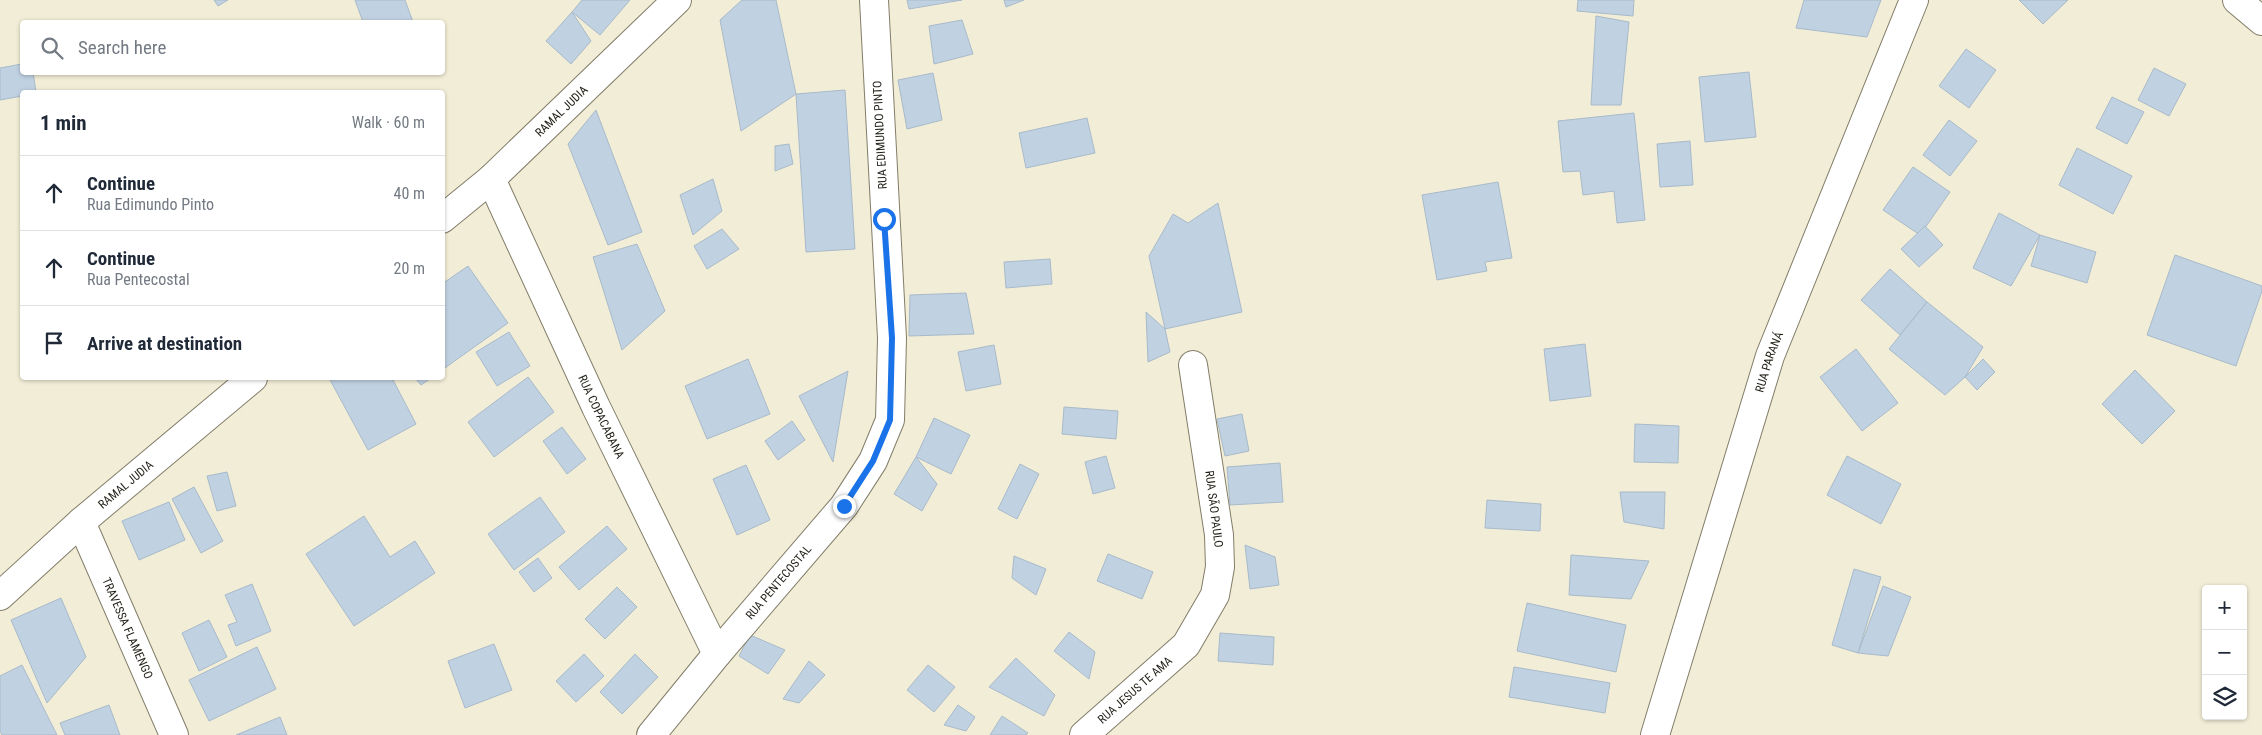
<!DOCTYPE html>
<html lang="en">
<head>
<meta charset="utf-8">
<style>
  :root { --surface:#fff; --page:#f2f2f3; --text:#1f2937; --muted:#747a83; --line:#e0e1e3 }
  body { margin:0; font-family:"Roboto Condensed",sans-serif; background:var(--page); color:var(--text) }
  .controls { position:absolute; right:15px; bottom:15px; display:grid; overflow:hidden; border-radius:5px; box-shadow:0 1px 4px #0004 }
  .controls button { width:45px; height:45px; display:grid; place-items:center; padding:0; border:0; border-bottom:1px solid var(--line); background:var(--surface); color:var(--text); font:25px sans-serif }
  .stop { position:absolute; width:15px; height:15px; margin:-11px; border:4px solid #1a73e8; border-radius:50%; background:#fff }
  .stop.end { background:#1a73e8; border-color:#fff; box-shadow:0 1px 5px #0008 }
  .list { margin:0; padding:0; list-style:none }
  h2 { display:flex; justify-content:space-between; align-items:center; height:65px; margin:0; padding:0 20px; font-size:21px }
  h2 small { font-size:16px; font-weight:400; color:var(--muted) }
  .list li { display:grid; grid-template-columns:32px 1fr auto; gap:15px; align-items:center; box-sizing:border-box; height:75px; padding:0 20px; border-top:1px solid var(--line) }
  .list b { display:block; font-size:19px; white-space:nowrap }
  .list p { margin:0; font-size:16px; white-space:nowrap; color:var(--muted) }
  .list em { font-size:16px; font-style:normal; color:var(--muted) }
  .icon { flex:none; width:28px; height:28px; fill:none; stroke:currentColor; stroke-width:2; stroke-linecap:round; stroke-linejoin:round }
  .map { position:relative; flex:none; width:2262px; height:735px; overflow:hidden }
  .search { position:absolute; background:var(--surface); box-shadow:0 1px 4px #0004; left:20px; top:20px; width:425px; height:55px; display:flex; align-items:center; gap:12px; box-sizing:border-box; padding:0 18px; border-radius:5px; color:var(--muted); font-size:19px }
  .panel { position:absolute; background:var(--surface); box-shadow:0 1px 4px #0004; left:20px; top:90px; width:425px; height:290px; border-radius:5px }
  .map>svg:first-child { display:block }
  .building { fill:#c0d1e2; stroke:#a8baca }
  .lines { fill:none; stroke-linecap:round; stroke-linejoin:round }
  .street-casing { stroke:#827d69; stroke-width:30 }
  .street { stroke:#fff; stroke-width:28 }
  .route { stroke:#1a73e8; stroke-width:6 }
  .labels { text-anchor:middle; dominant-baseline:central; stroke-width:4; stroke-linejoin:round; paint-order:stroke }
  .street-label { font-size:12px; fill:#201e16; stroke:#fff }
</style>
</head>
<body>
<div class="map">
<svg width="2262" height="735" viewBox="0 0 2262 735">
  <rect width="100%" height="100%" fill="#f2edd6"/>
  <!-- building -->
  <g class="building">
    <path d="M 214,0 L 228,0 L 218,6 Z"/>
    <path d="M 355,0 L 405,0 L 413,22 L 363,22 Z"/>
    <path d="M 582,0 L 630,0 L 600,35 L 572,12 Z"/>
    <path d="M 742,0 L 776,0 L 796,94 L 741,131 L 720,20 Z"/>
    <path d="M 907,0 L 962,0 L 909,9 Z"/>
    <path d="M 1004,0 L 1024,0 L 1006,7 Z"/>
    <path d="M 1578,0 L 1634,0 L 1633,16 L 1577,11 Z"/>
    <path d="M 1804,0 L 1881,0 L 1867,37 L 1796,28 Z"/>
    <path d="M 2019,0 L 2068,0 L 2043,24 Z"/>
    <path d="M 572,12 L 591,41 L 571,64 L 546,41 Z"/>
    <path d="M 1596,16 L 1629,22 L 1621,105 L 1591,105 Z"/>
    <path d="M 962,20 L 973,54 L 934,64 L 929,26 Z"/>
    <path d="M 1966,49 L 1996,70 L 1969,108 L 1939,86 Z"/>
    <path d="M 22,64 L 22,72 L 33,72 L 36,92 L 22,92 L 22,96 L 0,100 L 0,68 Z"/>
    <path d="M 2154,68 L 2186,84 L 2169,116 L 2138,100 Z"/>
    <path d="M 1749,72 L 1756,137 L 1705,142 L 1699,77 Z"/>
    <path d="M 933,73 L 942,120 L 907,129 L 898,80 Z"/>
    <path d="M 845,90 L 855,249 L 806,252 L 796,94 Z"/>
    <path d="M 2112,97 L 2144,112 L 2127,144 L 2096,128 Z"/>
    <path d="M 596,110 L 642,232 L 608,245 L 568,144 Z"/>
    <path d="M 1634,113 L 1645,220 L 1617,223 L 1614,191 L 1583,195 L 1580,171 L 1563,172 L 1558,121 Z"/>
    <path d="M 1087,118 L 1095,153 L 1026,168 L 1019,133 Z"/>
    <path d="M 1949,120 L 1977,141 L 1950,176 L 1923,155 Z"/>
    <path d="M 1690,141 L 1693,185 L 1660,187 L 1657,144 Z"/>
    <path d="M 789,144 L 793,164 L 775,171 L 775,146 Z"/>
    <path d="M 2077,148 L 2132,176 L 2113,214 L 2059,185 Z"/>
    <path d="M 1913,167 L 1950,192 L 1920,235 L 1883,210 Z"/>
    <path d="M 713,179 L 722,211 L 693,235 L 680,195 Z"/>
    <path d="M 1498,182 L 1512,258 L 1485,262 L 1487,271 L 1437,280 L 1422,195 Z"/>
    <path d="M 1218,203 L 1242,312 L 1165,329 L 1149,256 L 1173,214 L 1188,223 Z"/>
    <path d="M 1999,213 L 2040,235 L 2011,286 L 1973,268 Z"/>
    <path d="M 1925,226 L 1943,245 L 1919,267 L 1901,249 Z"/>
    <path d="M 722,229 L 739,249 L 707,269 L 694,246 Z"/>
    <path d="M 2040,235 L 2096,252 L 2087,283 L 2031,266 Z"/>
    <path d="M 637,244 L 665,311 L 622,350 L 593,257 Z"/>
    <path d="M 2175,255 L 2262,286 L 2262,291 L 2236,366 L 2147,335 Z"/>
    <path d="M 1050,259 L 1052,284 L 1006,288 L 1004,262 Z"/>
    <path d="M 468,266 L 508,323 L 442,370 L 442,284 Z"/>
    <path d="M 1890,269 L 1927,302 L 1900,335 L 1861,300 Z"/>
    <path d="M 966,293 L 974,334 L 909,336 L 910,295 Z"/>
    <path d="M 1927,302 L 1983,347 L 1965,377 L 1945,395 L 1889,349 Z"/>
    <path d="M 1146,312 L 1165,329 L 1170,352 L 1148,362 Z"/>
    <path d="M 509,332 L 530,366 L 497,386 L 476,352 Z"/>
    <path d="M 1585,344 L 1591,396 L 1550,401 L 1544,349 Z"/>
    <path d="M 994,345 L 1001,384 L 966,391 L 958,352 Z"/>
    <path d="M 1856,349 L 1898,403 L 1862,431 L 1820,377 Z"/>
    <path d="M 748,359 L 770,414 L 707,439 L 685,386 Z"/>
    <path d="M 1983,359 L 1995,372 L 1977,390 L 1965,377 Z"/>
    <path d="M 2135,370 L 2175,411 L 2142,444 L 2102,404 Z"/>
    <path d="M 848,371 L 833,462 L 799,396 Z"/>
    <path d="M 528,377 L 554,412 L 494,457 L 468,422 Z"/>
    <path d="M 329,378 L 392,378 L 416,424 L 368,450 Z"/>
    <path d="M 415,378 L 431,378 L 421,385 Z"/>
    <path d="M 1064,407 L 1118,411 L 1116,439 L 1062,434 Z"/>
    <path d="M 1242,414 L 1249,451 L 1225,456 L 1217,419 Z"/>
    <path d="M 934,418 L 970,435 L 951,474 L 916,457 Z"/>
    <path d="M 792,421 L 805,440 L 778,460 L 765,441 Z"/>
    <path d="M 1635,424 L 1679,426 L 1678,463 L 1634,462 Z"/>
    <path d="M 562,427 L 586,459 L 567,474 L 543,441 Z"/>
    <path d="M 1106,456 L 1115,488 L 1093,494 L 1085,462 Z"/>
    <path d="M 1847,456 L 1901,484 L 1881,524 L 1827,495 Z"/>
    <path d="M 916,457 L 937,484 L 922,511 L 894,494 Z"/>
    <path d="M 1280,463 L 1283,502 L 1230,505 L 1227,467 Z"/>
    <path d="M 1020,464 L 1039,474 L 1017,519 L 998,509 Z"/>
    <path d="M 746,465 L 770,520 L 737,535 L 713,479 Z"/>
    <path d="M 227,472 L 236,506 L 217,511 L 207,476 Z"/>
    <path d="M 194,487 L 223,541 L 201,553 L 172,499 Z"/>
    <path d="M 1620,492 L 1665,492 L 1664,529 L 1624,522 Z"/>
    <path d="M 540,497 L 565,532 L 514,570 L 488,534 Z"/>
    <path d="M 1487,500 L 1541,504 L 1540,531 L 1485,528 Z"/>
    <path d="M 169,502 L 185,540 L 139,560 L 122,521 Z"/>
    <path d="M 364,516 L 390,557 L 415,541 L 435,573 L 354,626 L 306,554 Z"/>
    <path d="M 607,526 L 627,549 L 579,590 L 559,567 Z"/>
    <path d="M 1245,545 L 1275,557 L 1279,585 L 1250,589 Z"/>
    <path d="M 1108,554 L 1153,572 L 1142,599 L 1097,581 Z"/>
    <path d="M 1571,555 L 1649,561 L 1631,599 L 1569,595 Z"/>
    <path d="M 1014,556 L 1046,569 L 1036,595 L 1012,578 Z"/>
    <path d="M 538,558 L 552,578 L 534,592 L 519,572 Z"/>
    <path d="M 1854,569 L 1881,577 L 1858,653 L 1832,645 Z"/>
    <path d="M 252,584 L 271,631 L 236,646 L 228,625 L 237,622 L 225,595 Z"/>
    <path d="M 1883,586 L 1911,597 L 1888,656 L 1858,653 Z"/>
    <path d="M 617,587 L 637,607 L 605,639 L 585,619 Z"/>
    <path d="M 61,598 L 86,657 L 47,703 L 11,620 Z"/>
    <path d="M 1527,603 L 1626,625 L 1616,672 L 1517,651 Z"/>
    <path d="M 209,620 L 227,657 L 199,671 L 182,633 Z"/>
    <path d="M 1069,632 L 1095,652 L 1089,679 L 1054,651 Z"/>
    <path d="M 1220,633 L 1274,637 L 1273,665 L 1218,661 Z"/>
    <path d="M 750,635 L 785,650 L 768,674 L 739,656 Z"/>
    <path d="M 494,644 L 512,690 L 465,708 L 448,661 Z"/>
    <path d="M 257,647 L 276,689 L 209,721 L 189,680 Z"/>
    <path d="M 584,654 L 604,676 L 576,702 L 556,681 Z"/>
    <path d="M 635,654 L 658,677 L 622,714 L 600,692 Z"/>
    <path d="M 1016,658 L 1055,695 L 1044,716 L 989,687 Z"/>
    <path d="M 809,661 L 825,675 L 799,703 L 783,699 Z"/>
    <path d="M 22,665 L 57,735 L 2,735 L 0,731 L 0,676 Z"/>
    <path d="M 928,665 L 955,687 L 934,712 L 907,690 Z"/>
    <path d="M 1514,667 L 1610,683 L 1605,713 L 1509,697 Z"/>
    <path d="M 109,705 L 120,735 L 65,735 L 60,723 Z"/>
    <path d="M 958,705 L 975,717 L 966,731 L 944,725 Z"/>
    <path d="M 1002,716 L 1028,733 L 1026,735 L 990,735 Z"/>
    <path d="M 280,717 L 287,735 L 236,735 Z"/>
  </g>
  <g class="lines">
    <defs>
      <g id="street">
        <path d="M 2237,0 L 2262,21"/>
        <path id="s1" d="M 491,179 L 596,407 L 717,654"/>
        <path id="s2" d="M 442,219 L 491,179 L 677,0"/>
        <path id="s3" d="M 81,522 L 174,735"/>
        <path id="s4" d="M 0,596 L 81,522 L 253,378"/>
        <path id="s5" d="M 651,735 L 717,654 L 844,506 L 873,461 L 890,420 L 892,338 L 874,0"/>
        <path id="s6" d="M 1084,735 L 1186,645 L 1215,595 L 1220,567 L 1219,535 L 1193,365"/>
        <path id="s7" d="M 1655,735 L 1770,356 L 1914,0"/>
      </g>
    </defs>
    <!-- street casing -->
    <use href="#street" class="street-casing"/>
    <!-- street -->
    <use href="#street" class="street"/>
  </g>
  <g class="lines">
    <!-- route -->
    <path class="route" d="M 844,506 L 873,461 L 890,420 L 892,338 L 884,219"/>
  </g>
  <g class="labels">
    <!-- street labels -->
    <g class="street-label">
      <text stroke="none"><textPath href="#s2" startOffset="161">RAMAL JUDIA</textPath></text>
      <text transform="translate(880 135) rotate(-93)">RUA EDIMUNDO PINTO</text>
      <text stroke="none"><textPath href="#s7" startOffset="390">RUA PARANÁ</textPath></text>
      <text stroke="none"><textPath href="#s1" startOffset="262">RUA COPACABANA</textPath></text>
      <text stroke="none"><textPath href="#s4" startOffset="168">RAMAL JUDIA</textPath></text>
      <text transform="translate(1214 509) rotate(83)">RUA SÃO PAULO</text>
      <text stroke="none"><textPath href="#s5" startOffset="199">RUA PENTECOSTAL</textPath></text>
      <text stroke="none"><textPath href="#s3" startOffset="116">TRAVESSA FLAMENGO</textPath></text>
      <text stroke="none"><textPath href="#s6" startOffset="68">RUA JESUS TE AMA</textPath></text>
    </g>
  </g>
</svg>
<div class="controls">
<button>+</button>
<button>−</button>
<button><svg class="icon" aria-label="layers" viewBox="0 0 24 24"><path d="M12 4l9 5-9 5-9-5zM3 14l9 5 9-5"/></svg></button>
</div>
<div class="stop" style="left:884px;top:219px"></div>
<div class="stop end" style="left:844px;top:506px"></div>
<div class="search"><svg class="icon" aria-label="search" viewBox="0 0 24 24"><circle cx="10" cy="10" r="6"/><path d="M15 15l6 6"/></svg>Search here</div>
<section class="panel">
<h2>1 min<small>Walk · 60 m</small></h2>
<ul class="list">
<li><svg class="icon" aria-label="ahead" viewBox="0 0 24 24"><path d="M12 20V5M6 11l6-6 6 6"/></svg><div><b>Continue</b><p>Rua Edimundo Pinto</p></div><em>40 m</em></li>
<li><svg class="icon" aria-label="ahead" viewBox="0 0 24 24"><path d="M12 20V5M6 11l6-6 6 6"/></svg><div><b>Continue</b><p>Rua Pentecostal</p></div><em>20 m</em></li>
<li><svg class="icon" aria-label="arrive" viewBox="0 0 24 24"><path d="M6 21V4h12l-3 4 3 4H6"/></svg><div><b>Arrive at destination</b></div></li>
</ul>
</section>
</div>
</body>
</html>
